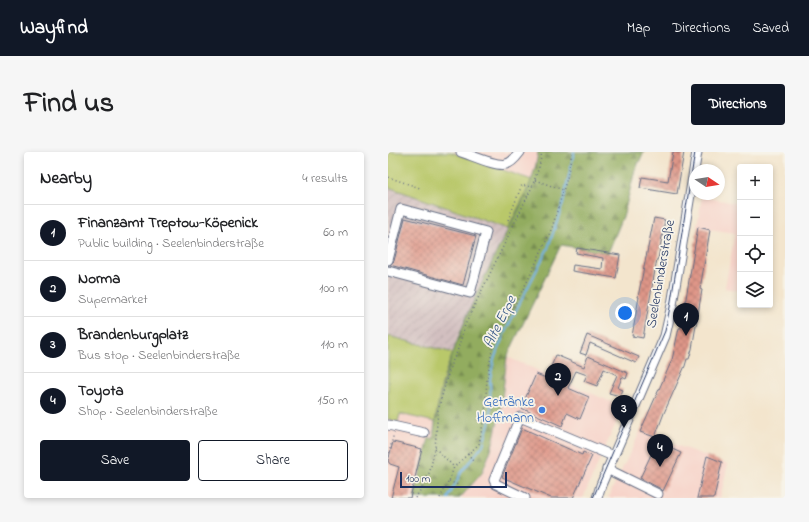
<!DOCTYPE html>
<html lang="en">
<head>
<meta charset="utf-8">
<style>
  :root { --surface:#fff; --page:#f6f6f6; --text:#202124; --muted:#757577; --line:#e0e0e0; --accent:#111827 }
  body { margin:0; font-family:"Indie Flower",sans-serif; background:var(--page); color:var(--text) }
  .controls { position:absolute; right:12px; top:12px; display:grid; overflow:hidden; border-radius:4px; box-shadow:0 2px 6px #0003 }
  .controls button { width:36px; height:36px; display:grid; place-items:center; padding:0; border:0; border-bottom:1px solid var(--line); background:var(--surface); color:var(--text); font:20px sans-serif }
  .compass { position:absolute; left:301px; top:12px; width:36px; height:36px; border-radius:50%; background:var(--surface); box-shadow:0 2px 6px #0003; rotate:102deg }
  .scale { position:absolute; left:12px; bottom:10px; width:107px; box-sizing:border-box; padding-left:4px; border:2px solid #1b2f5e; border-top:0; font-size:11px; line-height:14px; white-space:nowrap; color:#1b2f5e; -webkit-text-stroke:3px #f7f3e8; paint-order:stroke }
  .you { position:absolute; left:237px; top:161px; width:14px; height:14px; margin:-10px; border:3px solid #fff; border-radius:50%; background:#1a73e8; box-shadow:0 0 0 6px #1a73e833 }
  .badge { display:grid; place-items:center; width:26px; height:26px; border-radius:50%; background:var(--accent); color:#fff; font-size:13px; font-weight:700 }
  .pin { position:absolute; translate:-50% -33px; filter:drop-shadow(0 1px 2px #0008) }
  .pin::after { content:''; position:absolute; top:21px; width:14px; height:12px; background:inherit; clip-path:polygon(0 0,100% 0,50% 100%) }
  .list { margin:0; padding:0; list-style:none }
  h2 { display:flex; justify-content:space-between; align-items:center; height:52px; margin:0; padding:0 16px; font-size:17px }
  h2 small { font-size:13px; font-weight:400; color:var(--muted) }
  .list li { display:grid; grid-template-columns:26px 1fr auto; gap:12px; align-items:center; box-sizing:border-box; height:56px; padding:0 16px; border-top:1px solid var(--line) }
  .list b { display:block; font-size:15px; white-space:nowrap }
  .list p { margin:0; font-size:13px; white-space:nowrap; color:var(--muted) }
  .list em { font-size:13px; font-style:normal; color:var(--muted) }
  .actions { display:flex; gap:8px; padding:12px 16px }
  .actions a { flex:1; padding:9px 0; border:1px solid var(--accent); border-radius:4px; text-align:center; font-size:14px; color:var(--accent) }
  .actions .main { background:var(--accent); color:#fff }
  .icon { flex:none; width:22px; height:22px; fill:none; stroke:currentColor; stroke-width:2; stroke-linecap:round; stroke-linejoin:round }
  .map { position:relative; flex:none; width:397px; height:346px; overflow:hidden; border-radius:4px }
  header { display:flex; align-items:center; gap:24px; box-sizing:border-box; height:56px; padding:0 20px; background:var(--accent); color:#fff }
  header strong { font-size:19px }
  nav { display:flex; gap:22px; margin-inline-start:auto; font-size:14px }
  .intro { display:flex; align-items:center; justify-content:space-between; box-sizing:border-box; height:96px; padding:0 24px }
  h1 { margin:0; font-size:28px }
  .button { padding:10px 18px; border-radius:4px; background:var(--accent); color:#fff; font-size:14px; font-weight:700 }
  main { display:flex; gap:24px; padding:0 24px }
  aside { flex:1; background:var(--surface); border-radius:4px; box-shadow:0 2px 6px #0003 }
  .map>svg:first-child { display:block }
  .built { fill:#f7d1c7 }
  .industrial { fill:url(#industrial-furrows) }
  .grass { fill:#b9c86a; stroke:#6a7c64 }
  .forest { fill:url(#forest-firs); stroke:#566e5e }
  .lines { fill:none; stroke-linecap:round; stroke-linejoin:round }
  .stream { stroke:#73b3e7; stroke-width:2 }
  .building { fill:url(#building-cross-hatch) }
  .minor-casing { stroke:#676f85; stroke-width:11 }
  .path { stroke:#676f85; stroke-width:1.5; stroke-dasharray:1 3; stroke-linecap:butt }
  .minor { stroke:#fff; stroke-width:9 }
  .tram { stroke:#1b2f5e; stroke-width:1 }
  .shop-dot { fill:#3f7fe0; stroke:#f7f3e8; stroke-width:1.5 }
  .labels { text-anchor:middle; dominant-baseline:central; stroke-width:3.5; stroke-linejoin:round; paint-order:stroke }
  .street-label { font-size:14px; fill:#1b2f5e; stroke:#f7f3e8 }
  .shop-label { font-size:14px; fill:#366cbe; stroke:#f7f3e8; text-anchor:end }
  .water-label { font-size:15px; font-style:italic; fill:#355787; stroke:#f7f3e8 }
</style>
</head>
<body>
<header>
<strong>Wayfind</strong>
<nav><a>Map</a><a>Directions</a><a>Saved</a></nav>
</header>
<div class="intro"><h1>Find us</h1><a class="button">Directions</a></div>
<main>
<aside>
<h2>Nearby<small>4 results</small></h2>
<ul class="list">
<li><span class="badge">1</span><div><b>Finanzamt Treptow-Köpenick</b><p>Public building · Seelenbinderstraße</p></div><em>60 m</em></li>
<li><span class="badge">2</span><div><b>Norma</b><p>Supermarket</p></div><em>100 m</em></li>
<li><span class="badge">3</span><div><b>Brandenburgplatz</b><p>Bus stop · Seelenbinderstraße</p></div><em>110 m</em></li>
<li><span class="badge">4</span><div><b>Toyota</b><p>Shop · Seelenbinderstraße</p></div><em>150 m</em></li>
</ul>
<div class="actions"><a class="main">Save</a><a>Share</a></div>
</aside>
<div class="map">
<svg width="397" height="346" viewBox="0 0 397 346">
  <defs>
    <pattern id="industrial-furrows" width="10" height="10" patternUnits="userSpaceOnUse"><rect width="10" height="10" fill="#d2bfc0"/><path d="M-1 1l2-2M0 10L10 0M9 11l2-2" fill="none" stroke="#b4a4a7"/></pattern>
    <pattern id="forest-firs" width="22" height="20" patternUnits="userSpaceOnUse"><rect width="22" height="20" fill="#92ac5e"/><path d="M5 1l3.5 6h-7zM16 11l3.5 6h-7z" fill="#768c51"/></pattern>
    <pattern id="building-cross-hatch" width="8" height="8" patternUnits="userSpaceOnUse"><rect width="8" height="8" fill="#df9688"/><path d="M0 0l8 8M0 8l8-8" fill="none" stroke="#b47b72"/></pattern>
  </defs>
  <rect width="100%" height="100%" fill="#f7f3e8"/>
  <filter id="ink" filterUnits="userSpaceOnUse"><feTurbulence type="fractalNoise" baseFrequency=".025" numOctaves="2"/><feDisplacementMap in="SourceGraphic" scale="8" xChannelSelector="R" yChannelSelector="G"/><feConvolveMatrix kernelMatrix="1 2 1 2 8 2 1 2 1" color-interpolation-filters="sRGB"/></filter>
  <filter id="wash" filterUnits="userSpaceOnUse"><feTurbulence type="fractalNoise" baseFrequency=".012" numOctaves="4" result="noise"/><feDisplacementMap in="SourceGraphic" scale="16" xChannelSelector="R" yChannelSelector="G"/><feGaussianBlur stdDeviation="0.9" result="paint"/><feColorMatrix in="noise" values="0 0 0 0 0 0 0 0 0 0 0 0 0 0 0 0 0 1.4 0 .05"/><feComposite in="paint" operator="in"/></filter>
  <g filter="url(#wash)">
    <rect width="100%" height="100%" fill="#f3e5cd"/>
    <!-- built -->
    <g class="built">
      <path d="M 63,0 L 150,0 L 144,28 Z"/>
      <path d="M 314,45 L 352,52 L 352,139 L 337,136 L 347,81 L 309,75 Z"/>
      <path d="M 119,205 L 235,255 L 195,346 L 72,346 L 94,321 L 104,295 L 113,255 Z"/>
      <path d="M 12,262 L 47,270 L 45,287 L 40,286 L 26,346 L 0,346 L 0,267 L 10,270 Z"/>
      <path d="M 252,280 L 340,312 L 332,346 L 220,346 Z"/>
    </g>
    <!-- industrial -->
    <path class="industrial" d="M 0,35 L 120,77 L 83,155 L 68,189 L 66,201 L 0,184 Z"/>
    <!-- grass -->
    <g class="grass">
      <path d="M 0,0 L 63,0 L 144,28 L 120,77 L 0,35 Z"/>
      <path d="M 0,184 L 66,201 C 54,221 51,247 47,270 L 12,262 L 10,270 L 0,267 Z"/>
    </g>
    <!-- forest -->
    <path class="forest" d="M 150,0 L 256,0 L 247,18 L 236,62 L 220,101 L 173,93 L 119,205 L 113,255 L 104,295 L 94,321 L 72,346 L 26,346 L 41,286 L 45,287 C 52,217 82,155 112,93 C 127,63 146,33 150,0 Z"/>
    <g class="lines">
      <!-- stream -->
      <path class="stream" d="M 60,346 L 73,321 L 95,293 L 103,264 L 102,227 L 106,207 L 117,180 L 160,96 L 175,51 L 186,0"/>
    </g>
    <g id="blocks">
      <!-- building -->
      <g class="building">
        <path d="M 285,0 L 296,0 L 289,42 L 252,36 L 254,25 L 280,29 Z"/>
        <path d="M 17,66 L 88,84 L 75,133 L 2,113 L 6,109 Z"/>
        <path d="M 266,66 L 277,68 L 270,107 L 269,107 L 255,186 L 244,184 L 251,145 L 250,145 Z"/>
        <path d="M 310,75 L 322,78 L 312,137 L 314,138 L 304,197 L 301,207 L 299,207 L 297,214 L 276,261 L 267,285 L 252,280 L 284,208 L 291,176 L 293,176 Z"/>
        <path d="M 189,96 L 232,103 L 228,126 L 184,119 L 185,113 L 214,117 L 215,106 L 188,101 Z"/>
        <path d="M 199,183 L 251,205 L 248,211 L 202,191 L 198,203 L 192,201 Z"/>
        <path d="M 168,203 L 196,215 L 200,204 L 240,221 L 238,227 L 234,225 L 230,236 L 235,238 L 232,244 L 221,241 L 229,223 L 216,217 L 209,234 L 196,229 L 199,223 L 188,219 L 180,236 L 201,245 L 192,267 L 179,261 L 174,274 L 133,256 L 148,222 L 158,226 Z"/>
        <path d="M 134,276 L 194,303 L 195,300 L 204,304 L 185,346 L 163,346 L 114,325 Z"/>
        <path d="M 5,290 L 34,297 L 22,346 L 3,346 L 11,315 L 2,312 L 0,309 Z"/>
        <path d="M 269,290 L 293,301 L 275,339 L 273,337 L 252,326 Z"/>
        <path d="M 319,304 L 334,310 L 326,346 L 309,346 Z"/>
      </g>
    </g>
  </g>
  <g filter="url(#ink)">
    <use href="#blocks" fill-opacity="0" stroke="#676f85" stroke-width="1"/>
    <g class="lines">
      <defs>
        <g id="minor">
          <path d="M 73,0 C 83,3 109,15 118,12 C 124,11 129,4 132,0"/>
          <path d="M 0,108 L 13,57 L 98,80 L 82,141 L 0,119"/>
          <path d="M 0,273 L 36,281"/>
          <path d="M 219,317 L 270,342"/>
          <path d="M 137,346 L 108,332 L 106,328 L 132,265 L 225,304"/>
          <path d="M 209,346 L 213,333 L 277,184 L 284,153 L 309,0"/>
        </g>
      </defs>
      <!-- minor casing -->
      <use href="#minor" class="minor-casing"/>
      <!-- path -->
      <g class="path">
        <path d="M 0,25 L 32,36"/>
        <path d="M 147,28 L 175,38"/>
        <path d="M 120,68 L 134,33 L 143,35"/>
        <path d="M 47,296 L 66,315"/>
        <path d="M 80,301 L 86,311"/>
        <path d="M 0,305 L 6,281"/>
        <path d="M 61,329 L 70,333"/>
        <path d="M 27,346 L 36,333 L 42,319 L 47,296 L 50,258 L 63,212 L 69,200 L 77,173 L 144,35 L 151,15 L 154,0"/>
        <path d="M 52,346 L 61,329 L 66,315 L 91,292 L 97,261 L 99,226 L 105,193 L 140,128 L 164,76 L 179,26 L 184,0"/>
      </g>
      <!-- minor -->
      <use href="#minor" class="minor"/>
      <!-- tram -->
      <path class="tram" d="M 205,346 L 277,179 L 282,155 L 307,0"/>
    </g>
  </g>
  <!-- markers -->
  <circle class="shop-dot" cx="154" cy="258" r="4"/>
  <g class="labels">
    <!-- street labels -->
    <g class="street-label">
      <text transform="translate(273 122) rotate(-80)">Seelenbinderstraße</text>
    </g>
    <!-- shop labels -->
    <g class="shop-label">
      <text x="146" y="250">Getränke<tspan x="146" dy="16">Hoffmann</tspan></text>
    </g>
    <!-- water labels -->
    <g class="water-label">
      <text transform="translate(112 170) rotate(-64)">Alte Erpe</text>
    </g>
  </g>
</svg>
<div class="controls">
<button>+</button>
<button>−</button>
<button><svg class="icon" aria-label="locate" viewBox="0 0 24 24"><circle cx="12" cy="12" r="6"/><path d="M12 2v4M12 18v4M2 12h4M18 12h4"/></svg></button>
<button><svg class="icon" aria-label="layers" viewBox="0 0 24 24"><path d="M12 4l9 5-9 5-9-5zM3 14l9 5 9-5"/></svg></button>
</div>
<svg class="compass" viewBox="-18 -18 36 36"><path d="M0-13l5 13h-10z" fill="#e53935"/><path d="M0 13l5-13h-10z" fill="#757577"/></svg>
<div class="scale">100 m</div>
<div class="you"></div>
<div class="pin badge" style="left:298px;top:184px">1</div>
<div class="pin badge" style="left:170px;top:244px">2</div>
<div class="pin badge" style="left:236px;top:276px">3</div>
<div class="pin badge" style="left:272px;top:315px">4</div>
</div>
</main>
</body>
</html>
